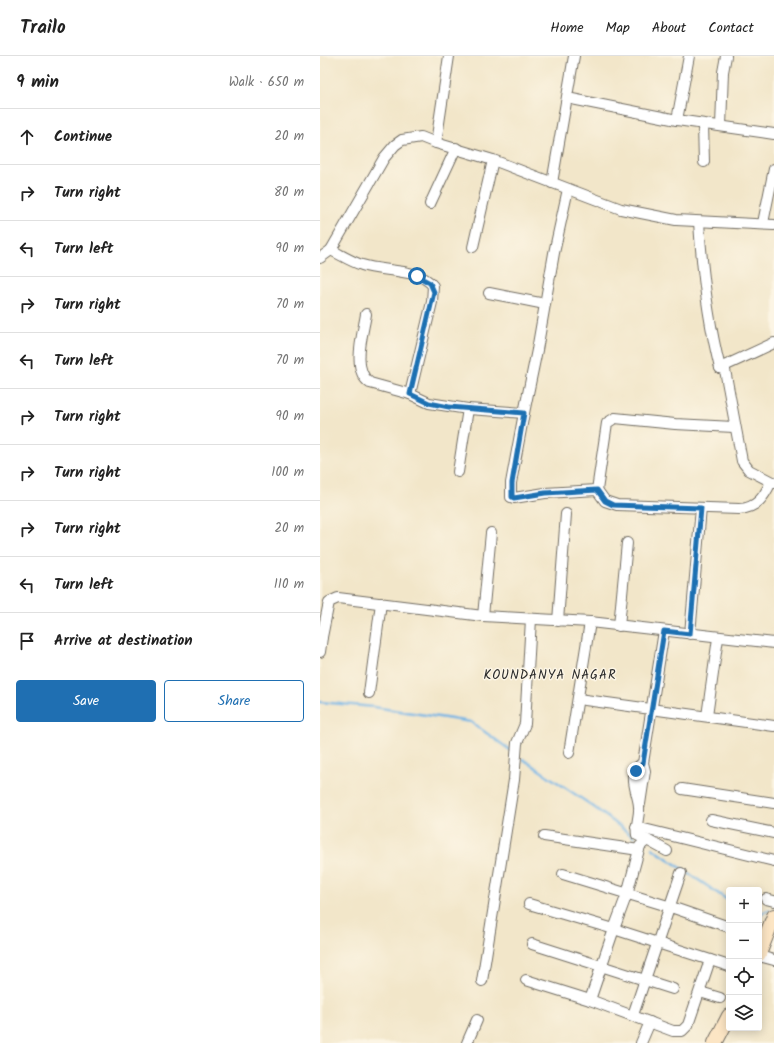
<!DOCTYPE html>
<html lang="en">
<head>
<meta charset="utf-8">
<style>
  :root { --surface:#fff; --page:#f2f2f2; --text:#222; --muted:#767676; --line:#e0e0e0; --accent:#1f6fb2 }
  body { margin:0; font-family:Kalam,sans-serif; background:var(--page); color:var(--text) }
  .controls { position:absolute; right:12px; bottom:12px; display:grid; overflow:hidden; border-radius:4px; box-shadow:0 2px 10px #0003 }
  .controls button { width:36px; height:36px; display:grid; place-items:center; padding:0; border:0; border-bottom:1px solid var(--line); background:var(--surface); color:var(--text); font:20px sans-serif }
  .stop { position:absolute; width:12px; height:12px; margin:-9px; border:3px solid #1f6fb2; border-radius:50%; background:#fff }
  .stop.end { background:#1f6fb2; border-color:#fff; box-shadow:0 1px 4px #0008 }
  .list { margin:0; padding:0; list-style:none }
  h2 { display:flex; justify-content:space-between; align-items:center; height:52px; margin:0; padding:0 16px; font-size:17px }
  h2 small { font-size:13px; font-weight:400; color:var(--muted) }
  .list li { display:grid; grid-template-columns:26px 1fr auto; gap:12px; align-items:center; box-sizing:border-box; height:56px; padding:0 16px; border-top:1px solid var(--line) }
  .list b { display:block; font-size:15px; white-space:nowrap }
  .list em { font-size:13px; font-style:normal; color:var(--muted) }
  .actions { display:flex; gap:8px; padding:12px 16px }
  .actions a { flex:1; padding:9px 0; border:1px solid var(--accent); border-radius:4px; text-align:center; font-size:14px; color:var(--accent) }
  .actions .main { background:var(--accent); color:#fff }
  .icon { flex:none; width:22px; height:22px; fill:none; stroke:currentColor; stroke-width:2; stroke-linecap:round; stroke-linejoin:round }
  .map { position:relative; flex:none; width:454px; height:987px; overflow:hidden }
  header { display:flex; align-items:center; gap:24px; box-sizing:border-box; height:56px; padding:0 20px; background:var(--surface); border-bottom:1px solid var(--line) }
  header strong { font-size:19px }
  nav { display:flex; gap:22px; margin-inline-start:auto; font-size:14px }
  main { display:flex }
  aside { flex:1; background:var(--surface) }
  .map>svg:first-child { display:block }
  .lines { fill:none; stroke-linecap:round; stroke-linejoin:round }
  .stream { stroke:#6fb3e5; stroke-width:2.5 }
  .minor-casing { stroke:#716c62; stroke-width:12 }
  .secondary-casing { stroke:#716c62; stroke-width:16 }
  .minor { stroke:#fff; stroke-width:10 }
  .secondary { stroke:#fce5c4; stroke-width:14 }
  .route { stroke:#1f6fb2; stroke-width:5 }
  .labels { text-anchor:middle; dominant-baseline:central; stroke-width:3; stroke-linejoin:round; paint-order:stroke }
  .neighbourhood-label { font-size:13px; letter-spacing:1px; fill:#2b2b2b; stroke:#fcf5e5 }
</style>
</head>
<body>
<header>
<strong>Trailo</strong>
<nav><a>Home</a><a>Map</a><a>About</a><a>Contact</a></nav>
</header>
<main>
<aside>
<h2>9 min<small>Walk · 650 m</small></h2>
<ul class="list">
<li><svg class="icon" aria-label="ahead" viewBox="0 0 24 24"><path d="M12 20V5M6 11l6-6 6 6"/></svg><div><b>Continue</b></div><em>20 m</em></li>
<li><svg class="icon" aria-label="right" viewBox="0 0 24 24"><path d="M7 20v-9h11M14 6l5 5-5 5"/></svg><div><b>Turn right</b></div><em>80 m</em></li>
<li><svg class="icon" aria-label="left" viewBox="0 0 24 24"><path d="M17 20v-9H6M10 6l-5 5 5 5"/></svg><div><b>Turn left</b></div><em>90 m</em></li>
<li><svg class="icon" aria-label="right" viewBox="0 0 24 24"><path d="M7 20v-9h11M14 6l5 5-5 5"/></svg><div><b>Turn right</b></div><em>70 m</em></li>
<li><svg class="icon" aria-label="left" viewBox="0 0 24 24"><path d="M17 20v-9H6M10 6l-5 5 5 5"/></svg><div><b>Turn left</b></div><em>70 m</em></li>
<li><svg class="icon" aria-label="right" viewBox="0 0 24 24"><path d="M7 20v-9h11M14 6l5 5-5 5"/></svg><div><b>Turn right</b></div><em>90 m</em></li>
<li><svg class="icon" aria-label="right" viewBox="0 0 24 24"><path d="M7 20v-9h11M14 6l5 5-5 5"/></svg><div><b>Turn right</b></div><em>100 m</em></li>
<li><svg class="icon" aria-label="right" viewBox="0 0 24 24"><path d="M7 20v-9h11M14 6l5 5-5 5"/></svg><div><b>Turn right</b></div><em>20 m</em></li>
<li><svg class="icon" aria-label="left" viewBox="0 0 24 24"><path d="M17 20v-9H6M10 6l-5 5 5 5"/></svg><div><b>Turn left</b></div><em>110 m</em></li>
<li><svg class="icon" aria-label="arrive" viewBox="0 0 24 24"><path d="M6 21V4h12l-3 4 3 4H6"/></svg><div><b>Arrive at destination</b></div></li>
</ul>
<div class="actions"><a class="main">Save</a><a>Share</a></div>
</aside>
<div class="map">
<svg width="454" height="987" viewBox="0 0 454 987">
  <rect width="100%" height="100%" fill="#fcf5e5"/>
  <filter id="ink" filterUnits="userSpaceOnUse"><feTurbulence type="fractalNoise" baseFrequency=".025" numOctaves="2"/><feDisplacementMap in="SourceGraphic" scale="8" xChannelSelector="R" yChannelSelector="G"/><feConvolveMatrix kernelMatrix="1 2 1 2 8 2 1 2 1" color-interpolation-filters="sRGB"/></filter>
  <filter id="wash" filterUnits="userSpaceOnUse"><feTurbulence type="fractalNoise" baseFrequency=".012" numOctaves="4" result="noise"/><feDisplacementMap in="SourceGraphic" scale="16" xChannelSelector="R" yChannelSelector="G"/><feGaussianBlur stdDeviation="0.9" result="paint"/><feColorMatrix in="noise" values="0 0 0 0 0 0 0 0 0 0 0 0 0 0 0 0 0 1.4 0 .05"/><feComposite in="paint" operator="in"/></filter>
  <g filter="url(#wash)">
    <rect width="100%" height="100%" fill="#f2e6c9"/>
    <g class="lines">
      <!-- stream -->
      <g class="stream">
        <path d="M 0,646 L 54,651 L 151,666 L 190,694"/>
        <path d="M 203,703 L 271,749 L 314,781"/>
        <path d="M 332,792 L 409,845"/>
        <path d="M 439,858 L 449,854"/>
      </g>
    </g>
  </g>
  <g filter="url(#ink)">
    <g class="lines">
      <defs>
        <g id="minor">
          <path d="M 247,42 L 357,64 L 454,78"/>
          <path d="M 357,64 L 369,0"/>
          <path d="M 383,68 L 384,106"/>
          <path d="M 401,70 L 403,16 L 406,0"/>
          <path d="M 116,87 L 129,0"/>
          <path d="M 232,127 L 254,0"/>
          <path d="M 248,133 L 234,197 L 217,294 L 204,357 L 191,427 L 191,441 L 194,442 L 225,437 L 277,434 L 285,445 L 297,449 L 419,453 C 437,452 444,441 451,426"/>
          <path d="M 110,148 L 136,92"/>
          <path d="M 379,166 C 382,215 388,264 400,312 L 405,314 L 422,405 L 429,414 L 454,427"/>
          <path d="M 443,167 L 454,113"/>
          <path d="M 153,191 L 173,104"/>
          <path d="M 11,194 C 21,199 32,206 42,209 C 62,216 100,212 113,230 L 112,246 L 90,338"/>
          <path d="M 0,202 L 11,194 L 64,102 L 75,89 L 82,84 L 101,81 L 116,87 L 173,104 L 301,153 L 356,164 L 454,169"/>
          <path d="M 169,237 L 225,248"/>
          <path d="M 46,258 C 43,278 31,314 50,327 L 90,338 L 109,347 L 148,353 L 204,357"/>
          <path d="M 400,312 L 454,287"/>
          <path d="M 138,416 L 148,353"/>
          <path d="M 277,434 L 287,367 L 295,362 L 355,368 L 414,371"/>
          <path d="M 163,560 L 171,477"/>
          <path d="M 238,565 L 246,458"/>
          <path d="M 299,570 L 307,487"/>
          <path d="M 344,575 L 323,707 C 305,717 319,738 319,751 C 320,760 315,769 317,779 L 327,784 L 320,790 L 307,838 L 294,873 L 409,910"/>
          <path d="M 370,578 L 381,452"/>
          <path d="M 0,581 L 2,581 L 9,546 L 18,542 L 163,560 L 270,566 L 454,587"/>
          <path d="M 0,596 L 2,581"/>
          <path d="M 49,637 L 61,547"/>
          <path d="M 258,643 L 454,670"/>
          <path d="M 387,660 L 398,582"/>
          <path d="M 249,697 L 270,566"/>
          <path d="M 362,733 L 454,747"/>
          <path d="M 320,748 L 325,715 L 323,707"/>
          <path d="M 391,764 L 454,777"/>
          <path d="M 316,771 L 454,805"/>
          <path d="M 224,780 L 319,794"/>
          <path d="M 327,784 L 347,795"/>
          <path d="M 243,818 L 351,851 L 409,871"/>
          <path d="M 446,843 L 454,845"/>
          <path d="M 209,848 L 294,873 L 270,944"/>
          <path d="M 212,888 L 353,933"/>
          <path d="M 439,900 L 454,904"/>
          <path d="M 206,924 L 270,944 L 353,975 L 362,975 L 368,969 L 390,904"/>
          <path d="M 162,925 L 194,724 L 197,687 L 205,668 L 211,563"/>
          <path d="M 380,936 L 400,942"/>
          <path d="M 313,959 L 361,817"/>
          <path d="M 147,987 L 157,964"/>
          <path d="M 321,987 L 330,966"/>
        </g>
        <g id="secondary">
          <path d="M 439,898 L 454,860"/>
          <path d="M 395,987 L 409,960"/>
        </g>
      </defs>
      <!-- minor casing -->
      <use href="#minor" class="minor-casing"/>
      <!-- secondary casing -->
      <use href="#secondary" class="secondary-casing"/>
      <!-- minor -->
      <use href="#minor" class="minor"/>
      <!-- secondary -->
      <use href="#secondary" class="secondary"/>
    </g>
  </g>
  <g class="lines" filter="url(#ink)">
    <!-- route -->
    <path class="route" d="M 97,220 L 110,227 L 114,236 L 90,338 L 109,347 L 129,351 L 204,357 L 192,427 L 192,441 L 194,442 L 225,437 L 277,434 L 285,445 L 293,449 L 381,452 L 370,578 L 344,575 L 323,707 L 316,715"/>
  </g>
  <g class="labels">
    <!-- neighbourhood labels -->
    <g class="neighbourhood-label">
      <text x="230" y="619">KOUNDANYA NAGAR</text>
    </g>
  </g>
</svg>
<div class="controls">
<button>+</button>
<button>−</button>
<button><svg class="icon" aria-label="locate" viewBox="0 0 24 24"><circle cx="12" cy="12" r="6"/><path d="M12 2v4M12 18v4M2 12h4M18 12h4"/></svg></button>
<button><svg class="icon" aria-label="layers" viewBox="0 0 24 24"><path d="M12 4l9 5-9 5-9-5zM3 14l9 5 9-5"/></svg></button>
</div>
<div class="stop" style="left:97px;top:220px"></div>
<div class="stop end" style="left:316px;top:715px"></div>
</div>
</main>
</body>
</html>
